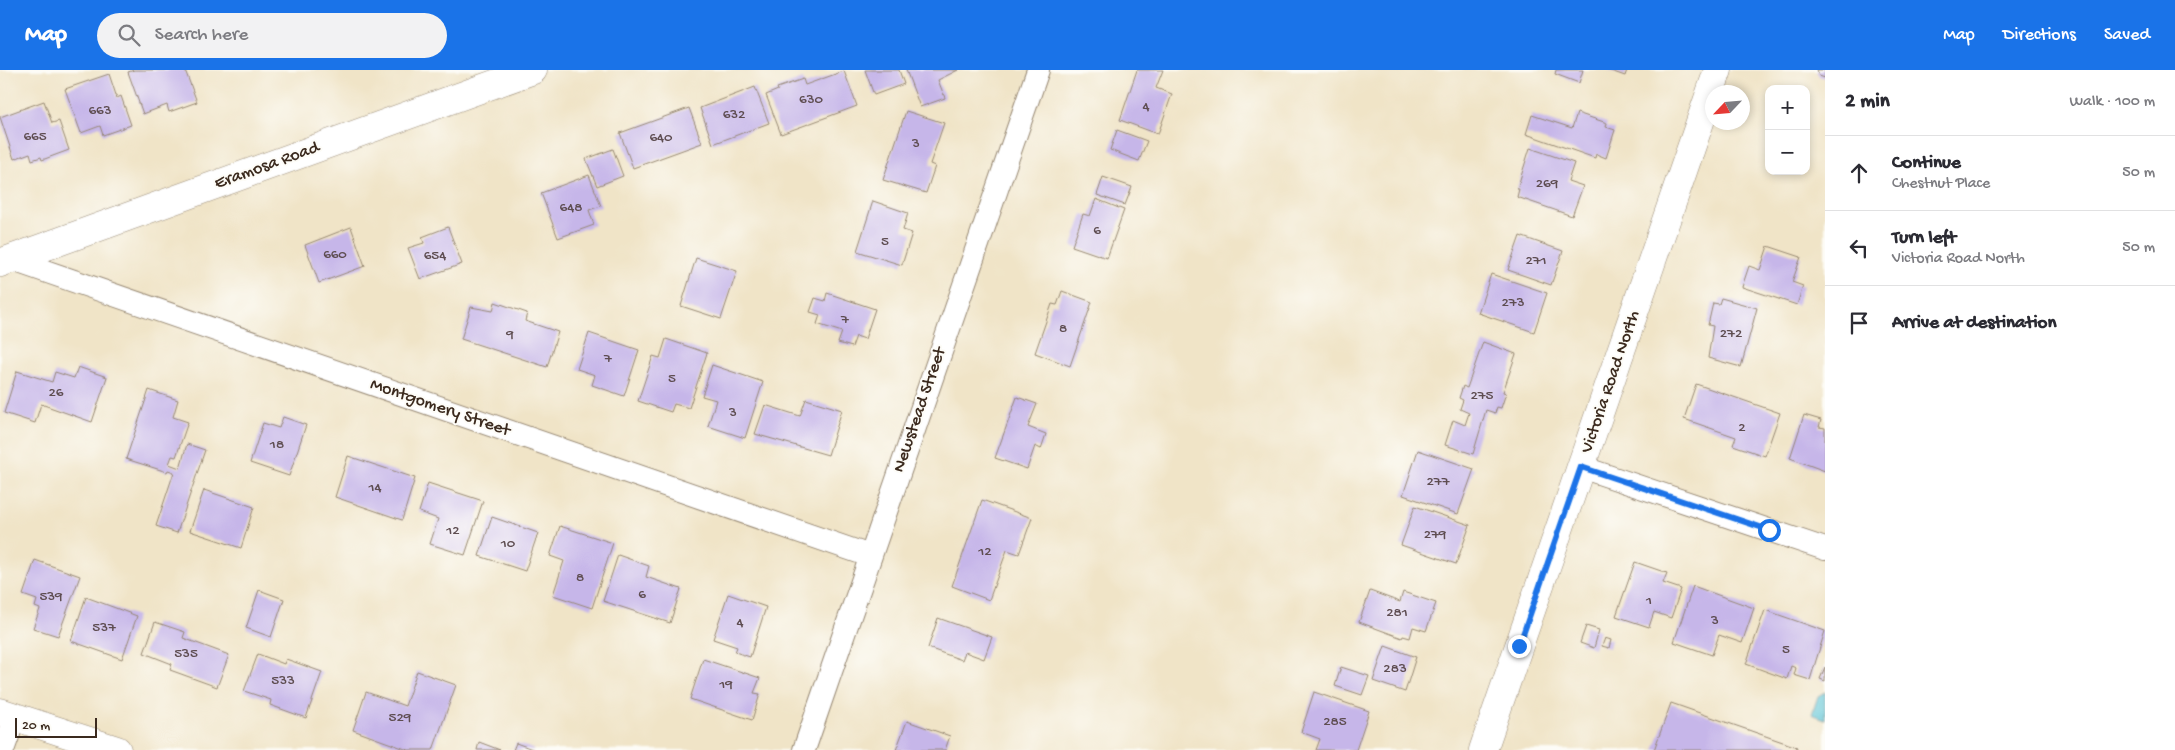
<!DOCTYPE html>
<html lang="en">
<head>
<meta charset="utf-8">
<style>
  :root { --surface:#fff; --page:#f2f2f3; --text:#2b2b33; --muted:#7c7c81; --line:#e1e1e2; --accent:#1a73e8 }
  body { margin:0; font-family:"Gochi Hand",sans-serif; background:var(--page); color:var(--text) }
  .controls { position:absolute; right:15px; top:15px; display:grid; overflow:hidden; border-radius:10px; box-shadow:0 2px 8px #0003 }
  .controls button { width:45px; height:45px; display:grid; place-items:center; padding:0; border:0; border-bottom:1px solid var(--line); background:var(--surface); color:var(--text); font:25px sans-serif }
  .compass { position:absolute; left:1705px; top:15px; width:45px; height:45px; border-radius:50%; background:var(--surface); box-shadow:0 2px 8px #0003; rotate:244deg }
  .scale { position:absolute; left:15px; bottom:12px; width:82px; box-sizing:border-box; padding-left:5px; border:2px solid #3b2a1e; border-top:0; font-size:14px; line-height:18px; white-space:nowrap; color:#3b2a1e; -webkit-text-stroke:4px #fdfcf7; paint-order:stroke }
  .stop { position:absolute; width:15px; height:15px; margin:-11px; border:4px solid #1a73e8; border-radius:50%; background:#fff }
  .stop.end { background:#1a73e8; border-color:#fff; box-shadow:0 1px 5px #0008 }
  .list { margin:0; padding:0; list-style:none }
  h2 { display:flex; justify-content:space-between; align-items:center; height:65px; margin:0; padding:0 20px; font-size:21px }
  h2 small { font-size:16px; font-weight:400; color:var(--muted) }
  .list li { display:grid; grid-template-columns:32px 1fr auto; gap:15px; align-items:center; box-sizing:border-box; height:75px; padding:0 20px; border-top:1px solid var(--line) }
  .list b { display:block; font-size:19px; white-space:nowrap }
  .list p { margin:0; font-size:16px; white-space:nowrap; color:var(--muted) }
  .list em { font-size:16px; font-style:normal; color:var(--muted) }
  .icon { flex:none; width:28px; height:28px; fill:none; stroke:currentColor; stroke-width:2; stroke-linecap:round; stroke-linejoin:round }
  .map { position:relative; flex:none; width:1825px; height:680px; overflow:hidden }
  header { display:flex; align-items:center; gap:30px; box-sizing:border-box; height:70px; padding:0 25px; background:var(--accent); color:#fff }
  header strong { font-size:24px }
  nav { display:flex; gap:28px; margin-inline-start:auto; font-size:18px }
  .search { width:350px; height:45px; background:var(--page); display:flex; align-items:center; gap:12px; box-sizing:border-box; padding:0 18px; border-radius:28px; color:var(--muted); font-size:19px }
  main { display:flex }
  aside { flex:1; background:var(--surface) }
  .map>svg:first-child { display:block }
  .water { fill:#5ac3d6; stroke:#4a767a }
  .building { fill:#c6b6e9 }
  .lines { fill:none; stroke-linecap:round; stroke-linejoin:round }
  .street-casing { stroke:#968772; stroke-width:24 }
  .secondary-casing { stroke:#968772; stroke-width:29 }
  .street { stroke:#fff; stroke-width:22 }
  .secondary { stroke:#fff; stroke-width:28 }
  .route { stroke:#1a73e8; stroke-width:6 }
  .labels { text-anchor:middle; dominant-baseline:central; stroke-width:4; stroke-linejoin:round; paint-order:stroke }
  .number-label { font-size:15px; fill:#5e4d51 }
  .street-label { font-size:18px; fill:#3b2a1e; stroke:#fdfcf7 }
</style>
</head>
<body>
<header>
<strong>Map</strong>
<div class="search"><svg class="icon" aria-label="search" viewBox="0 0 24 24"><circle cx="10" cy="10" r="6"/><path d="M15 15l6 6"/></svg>Search here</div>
<nav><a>Map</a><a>Directions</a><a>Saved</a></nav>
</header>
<main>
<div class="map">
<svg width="1825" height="680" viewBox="0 0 1825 680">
  <rect width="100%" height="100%" fill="#fdfcf7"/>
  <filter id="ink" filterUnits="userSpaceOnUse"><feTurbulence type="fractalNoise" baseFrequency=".02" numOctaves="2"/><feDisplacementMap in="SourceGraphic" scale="10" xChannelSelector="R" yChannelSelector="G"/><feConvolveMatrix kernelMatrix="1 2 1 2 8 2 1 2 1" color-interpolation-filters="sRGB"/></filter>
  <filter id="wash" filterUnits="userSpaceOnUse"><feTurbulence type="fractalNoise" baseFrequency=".0096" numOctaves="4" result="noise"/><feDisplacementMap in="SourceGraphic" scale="20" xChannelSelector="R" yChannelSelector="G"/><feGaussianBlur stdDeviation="1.12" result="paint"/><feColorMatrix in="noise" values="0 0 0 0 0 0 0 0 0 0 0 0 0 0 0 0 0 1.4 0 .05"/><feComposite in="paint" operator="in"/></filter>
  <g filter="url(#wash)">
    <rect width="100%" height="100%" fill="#f0e4c7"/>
    <!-- water -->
    <path class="water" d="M 1825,622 L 1825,649 L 1812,644 L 1818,626 Z"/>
    <g id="blocks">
      <!-- building -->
      <g class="building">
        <path d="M 134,0 L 185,0 L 197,32 L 169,42 L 167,35 L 143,44 L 128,2 Z"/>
        <path d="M 865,0 L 899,0 L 904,14 L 874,25 Z"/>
        <path d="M 906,0 L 958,0 L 938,10 L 945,28 L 920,37 Z"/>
        <path d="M 1137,0 L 1163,0 L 1156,18 L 1172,24 L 1158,64 L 1120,50 Z"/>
        <path d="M 1556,0 L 1583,0 L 1579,13 L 1555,4 Z"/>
        <path d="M 1608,0 L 1627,0 L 1625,6 Z"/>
        <path d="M 1816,0 L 1825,0 L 1825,8 L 1819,6 Z"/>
        <path d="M 844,1 L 857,36 L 781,64 L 766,25 L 778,20 L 777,18 L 803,9 L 805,15 Z"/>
        <path d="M 109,4 L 117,28 L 121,26 L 131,55 L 103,65 L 100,56 L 81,63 L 65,19 Z"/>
        <path d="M 755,17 L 769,53 L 713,74 L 700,38 Z"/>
        <path d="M 44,31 L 52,53 L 59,51 L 69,80 L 42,90 L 41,87 L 32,90 L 30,83 L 14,89 L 0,47 Z"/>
        <path d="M 689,38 L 702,73 L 633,98 L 620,63 Z"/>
        <path d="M 906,41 L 944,53 L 930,94 L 935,96 L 926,123 L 883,110 Z"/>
        <path d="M 1577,43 L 1607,53 L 1606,57 L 1615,60 L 1606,88 L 1596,84 L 1595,88 L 1526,64 L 1532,45 L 1572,58 Z"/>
        <path d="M 1117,60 L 1147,71 L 1139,91 L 1110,80 Z"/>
        <path d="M 1530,78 L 1574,93 L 1568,111 L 1583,116 L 1572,146 L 1517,127 L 1519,119 L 1517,119 Z"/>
        <path d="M 613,79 L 623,106 L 597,116 L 586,89 Z"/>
        <path d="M 589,105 L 601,136 L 589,140 L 594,155 L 558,168 L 541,123 Z"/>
        <path d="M 1103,107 L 1132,117 L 1125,135 L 1097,125 Z"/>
        <path d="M 1096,129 L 1124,140 L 1107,188 L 1072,176 L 1083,144 L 1090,146 Z"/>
        <path d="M 873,131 L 908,143 L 903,160 L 912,163 L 902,195 L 857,181 Z"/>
        <path d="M 351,157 L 365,196 L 319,213 L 305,175 Z"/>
        <path d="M 448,157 L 462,194 L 420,209 L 408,178 L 424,173 L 422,167 Z"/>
        <path d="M 1520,166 L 1563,181 L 1551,215 L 1508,200 Z"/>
        <path d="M 1768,176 L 1801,187 L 1792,212 L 1803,216 L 1797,235 L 1742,217 L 1749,196 L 1760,200 Z"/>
        <path d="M 696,188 L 737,201 L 721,249 L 681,236 Z"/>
        <path d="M 1491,204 L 1547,223 L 1534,262 L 1478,243 Z"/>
        <path d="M 1062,221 L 1092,232 L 1070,296 L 1035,283 L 1052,234 L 1057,235 Z"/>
        <path d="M 827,223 L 875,239 L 865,269 L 856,266 L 852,277 L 838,273 L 842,262 L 817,254 L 820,245 L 810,242 L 815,228 L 825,231 Z"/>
        <path d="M 1721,228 L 1757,238 L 1741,297 L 1708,288 L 1713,256 L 1708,255 L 1713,233 L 1719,234 Z"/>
        <path d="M 495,232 L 527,243 L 525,251 L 558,262 L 547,297 L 461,269 L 471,237 L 493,241 Z"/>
        <path d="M 589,263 L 639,280 L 624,326 L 592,315 L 595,305 L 577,299 Z"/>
        <path d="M 666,269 L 707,283 L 689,338 L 674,334 L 671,342 L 638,331 L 653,286 L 660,288 Z"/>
        <path d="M 1483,272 L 1516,284 L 1503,322 L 1506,323 L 1501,338 L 1497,337 L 1495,343 L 1486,340 L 1473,384 L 1445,375 L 1453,350 L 1465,355 L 1469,343 L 1460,339 L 1463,330 L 1459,328 L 1463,316 L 1467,318 Z"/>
        <path d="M 712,295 L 763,312 L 745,368 L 708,356 L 716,330 L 702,326 Z"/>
        <path d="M 78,297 L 107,307 L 92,352 L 41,334 L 35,353 L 4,343 L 17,301 L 52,312 L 55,302 L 74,308 Z"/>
        <path d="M 1696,314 L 1780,343 L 1765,386 L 1733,375 L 1736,367 L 1684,349 Z"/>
        <path d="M 149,320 L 178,330 L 173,347 L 188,352 L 176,387 L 172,386 L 169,394 L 180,398 L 187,374 L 205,380 L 177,463 L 156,456 L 174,402 L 168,400 L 167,402 L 126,389 Z"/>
        <path d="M 1017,327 L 1037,334 L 1028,357 L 1046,364 L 1041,379 L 1035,376 L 1027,399 L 995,388 Z"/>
        <path d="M 806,329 L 842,340 L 828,385 L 755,364 L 765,335 L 800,346 Z"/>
        <path d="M 1804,345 L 1821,350 L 1819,357 L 1825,358 L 1825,401 L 1790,388 Z"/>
        <path d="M 283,347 L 306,355 L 289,406 L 250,393 L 263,353 L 279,358 Z"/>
        <path d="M 1418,380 L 1474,399 L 1458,444 L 1403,425 Z"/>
        <path d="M 348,386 L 415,408 L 402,450 L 335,427 Z"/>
        <path d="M 428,413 L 483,431 L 465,485 L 430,474 L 438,449 L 419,442 Z"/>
        <path d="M 204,420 L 254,437 L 241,478 L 190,461 Z"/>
        <path d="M 982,430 L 1032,448 L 1019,484 L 1007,480 L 989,530 L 952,516 Z"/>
        <path d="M 1415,436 L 1470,455 L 1456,494 L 1401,475 Z"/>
        <path d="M 492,447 L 538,463 L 525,501 L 479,486 Z"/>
        <path d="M 560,456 L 613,473 L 592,538 L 553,525 L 564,491 L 550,486 Z"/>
        <path d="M 618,485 L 649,496 L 646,507 L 681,519 L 670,553 L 603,531 Z"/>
        <path d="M 35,490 L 80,506 L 58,566 L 33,558 L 40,539 L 35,537 L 37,530 L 23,525 Z"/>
        <path d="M 1635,492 L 1667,503 L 1663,513 L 1681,519 L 1671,548 L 1654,542 L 1649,557 L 1616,546 Z"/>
        <path d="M 1693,516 L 1754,538 L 1742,573 L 1719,565 L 1712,585 L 1674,572 Z"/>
        <path d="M 259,520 L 284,529 L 271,567 L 246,558 Z"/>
        <path d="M 1370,521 L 1400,532 L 1403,522 L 1436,533 L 1426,561 L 1413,557 L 1410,568 L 1403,566 L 1402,568 L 1359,552 Z"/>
        <path d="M 728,524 L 766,537 L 750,587 L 735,582 L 737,577 L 713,569 Z"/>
        <path d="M 86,527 L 137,546 L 122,589 L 71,571 Z"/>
        <path d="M 1765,540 L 1825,561 L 1810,610 L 1794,605 L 1796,598 L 1791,596 L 1787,609 L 1746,594 Z"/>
        <path d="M 938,548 L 992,567 L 984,589 L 965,582 L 962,590 L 928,578 Z"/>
        <path d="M 155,552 L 185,562 L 183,568 L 229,585 L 217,617 L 170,600 L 172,594 L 144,583 Z"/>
        <path d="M 1586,556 L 1599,560 L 1594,578 L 1580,573 Z"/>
        <path d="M 1605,568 L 1611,570 L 1609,578 L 1602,576 Z"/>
        <path d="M 1385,576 L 1416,587 L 1405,622 L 1373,611 Z"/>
        <path d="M 258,584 L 284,594 L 286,589 L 322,602 L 306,648 L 270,635 L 271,630 L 244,621 Z"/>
        <path d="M 703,589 L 760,608 L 754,623 L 760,624 L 752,650 L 690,629 Z"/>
        <path d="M 1341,597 L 1369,606 L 1362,625 L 1335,616 Z"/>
        <path d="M 1825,597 L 1825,611 L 1820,609 Z"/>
        <path d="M 417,601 L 456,615 L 433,680 L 408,680 L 353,660 L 366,622 L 405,636 Z"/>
        <path d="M 1314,622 L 1369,641 L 1356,680 L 1316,680 L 1320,669 L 1301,662 Z"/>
        <path d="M 1671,633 L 1797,677 L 1796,680 L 1654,680 Z"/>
        <path d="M 907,651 L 950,666 L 945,680 L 896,680 Z"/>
        <path d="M 479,672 L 500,680 L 477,680 Z"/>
        <path d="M 516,673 L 535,680 L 513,680 Z"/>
      </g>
    </g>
  </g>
  <g filter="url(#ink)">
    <use href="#blocks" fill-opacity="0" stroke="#968772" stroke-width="1"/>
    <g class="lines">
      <defs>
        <g id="street">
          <path d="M 10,189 L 870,486"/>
          <path d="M 1581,397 L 1825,479"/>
          <path d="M 3,680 L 15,647"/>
          <path d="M 804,680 L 1038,0"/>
        </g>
        <g id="secondary">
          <path d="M 0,193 L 533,0"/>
          <path d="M 0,642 L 117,680"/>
          <path d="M 1483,680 L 1718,0"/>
        </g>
      </defs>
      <!-- street casing -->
      <use href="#street" class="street-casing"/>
      <!-- secondary casing -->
      <use href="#secondary" class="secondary-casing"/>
      <!-- street -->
      <use href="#street" class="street"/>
      <!-- secondary -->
      <use href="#secondary" class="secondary"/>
    </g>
  </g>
  <g class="lines" filter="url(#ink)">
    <!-- route -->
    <path class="route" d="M 1519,576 L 1581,397 L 1769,460"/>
  </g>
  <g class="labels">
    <!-- number labels -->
    <g class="number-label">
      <text x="811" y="30">630</text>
      <text x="1146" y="37">4</text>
      <text x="100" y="41">663</text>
      <text x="734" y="45">632</text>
      <text x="35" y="67">665</text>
      <text x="661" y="68">640</text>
      <text x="916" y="74">3</text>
      <text x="1547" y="114">269</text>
      <text x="571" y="138">648</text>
      <text x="1097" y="161">6</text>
      <text x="885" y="172">5</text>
      <text x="335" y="185">660</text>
      <text x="435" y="186">654</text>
      <text x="1536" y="191">271</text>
      <text x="1513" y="233">273</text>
      <text x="845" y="250">7</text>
      <text x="1063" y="259">8</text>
      <text x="1731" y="264">272</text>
      <text x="510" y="265">9</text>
      <text x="608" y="289">7</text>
      <text x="672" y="309">5</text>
      <text x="56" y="323">26</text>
      <text x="1482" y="326">275</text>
      <text x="733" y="343">3</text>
      <text x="1742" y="358">2</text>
      <text x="277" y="375">18</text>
      <text x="1438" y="412">277</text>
      <text x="375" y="418">14</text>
      <text x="453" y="461">12</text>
      <text x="1435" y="465">279</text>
      <text x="508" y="474">10</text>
      <text x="985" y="482">12</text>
      <text x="580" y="508">8</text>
      <text x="642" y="525">6</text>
      <text x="51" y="527">539</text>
      <text x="1649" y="531">1</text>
      <text x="1397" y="543">281</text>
      <text x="1715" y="551">3</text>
      <text x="740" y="553">4</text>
      <text x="104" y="558">537</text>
      <text x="1786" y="580">5</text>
      <text x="186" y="584">535</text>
      <text x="1395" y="599">283</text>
      <text x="283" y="611">533</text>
      <text x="726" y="615">19</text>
      <text x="400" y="648">529</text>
      <text x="1335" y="652">285</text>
    </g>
    <!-- street labels -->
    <g class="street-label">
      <text transform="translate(267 96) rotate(-20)">Eramosa Road</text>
      <text transform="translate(1611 312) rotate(-71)">Victoria Road North</text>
      <text transform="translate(440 338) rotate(19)">Montgomery Street</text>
      <text transform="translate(920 340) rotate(-71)">Newstead Street</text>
    </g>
  </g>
</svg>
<div class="controls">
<button>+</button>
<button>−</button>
</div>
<svg class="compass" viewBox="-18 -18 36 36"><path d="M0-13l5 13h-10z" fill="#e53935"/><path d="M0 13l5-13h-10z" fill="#7c7c81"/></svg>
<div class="scale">20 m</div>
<div class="stop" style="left:1769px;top:460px"></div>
<div class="stop end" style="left:1519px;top:576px"></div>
</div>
<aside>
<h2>2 min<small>Walk · 100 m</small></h2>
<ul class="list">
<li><svg class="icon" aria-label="ahead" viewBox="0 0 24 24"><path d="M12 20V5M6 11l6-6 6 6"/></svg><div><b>Continue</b><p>Chestnut Place</p></div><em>50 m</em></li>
<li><svg class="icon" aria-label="left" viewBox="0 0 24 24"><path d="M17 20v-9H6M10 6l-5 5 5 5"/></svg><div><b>Turn left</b><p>Victoria Road North</p></div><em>50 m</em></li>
<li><svg class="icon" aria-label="arrive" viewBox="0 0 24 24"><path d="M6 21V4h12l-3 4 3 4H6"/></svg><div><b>Arrive at destination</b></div></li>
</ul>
</aside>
</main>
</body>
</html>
